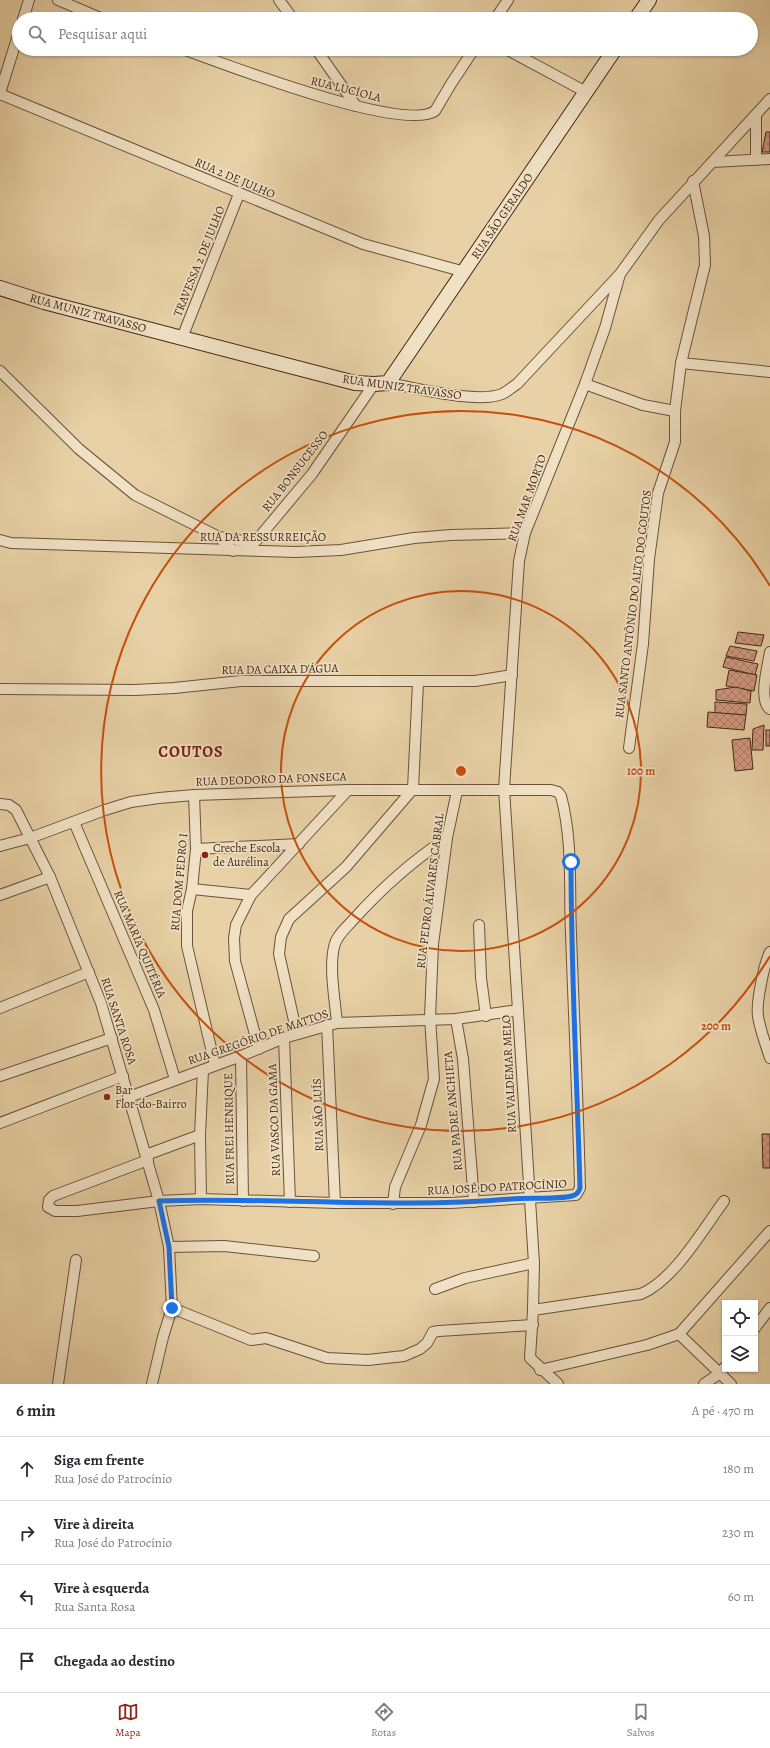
<!DOCTYPE html>
<html lang="pt">
<head>
<meta charset="utf-8">
<style>
  :root { --surface:#fff; --page:#f2f2f3; --text:#2b2b33; --muted:#7c7c81; --line:#e1e1e2; --accent:#8f2418 }
  body { margin:0; font-family:Alegreya,serif; background:var(--page); color:var(--text) }
  .controls { position:absolute; right:12px; bottom:12px; display:grid; overflow:hidden; border-radius:0px; box-shadow:0 1px 3px #0004 }
  .controls button { width:36px; height:36px; display:grid; place-items:center; padding:0; border:0; border-bottom:1px solid var(--line); background:var(--surface); color:var(--text); font:20px sans-serif }
  .stop { position:absolute; width:12px; height:12px; margin:-9px; border:3px solid #1a73e8; border-radius:50%; background:#fff }
  .stop.end { background:#1a73e8; border-color:#fff; box-shadow:0 1px 4px #0008 }
  .list { margin:0; padding:0; list-style:none }
  h2 { display:flex; justify-content:space-between; align-items:center; height:52px; margin:0; padding:0 16px; font-size:17px }
  h2 small { font-size:13px; font-weight:400; color:var(--muted) }
  .list li { display:grid; grid-template-columns:26px 1fr auto; gap:12px; align-items:center; box-sizing:border-box; height:64px; padding:0 16px; border-top:1px solid var(--line) }
  .list b { display:block; font-size:15px; white-space:nowrap }
  .list p { margin:0; font-size:13px; white-space:nowrap; color:var(--muted) }
  .list em { font-size:13px; font-style:normal; color:var(--muted) }
  .icon { flex:none; width:22px; height:22px; fill:none; stroke:currentColor; stroke-width:2; stroke-linecap:round; stroke-linejoin:round }
  .map { position:relative; flex:none; width:770px; height:1384px; overflow:hidden }
  .search { position:absolute; background:var(--surface); box-shadow:0 1px 3px #0004; left:12px; right:12px; top:12px; height:44px; display:flex; align-items:center; gap:10px; box-sizing:border-box; padding:0 14px; border-radius:22px; color:var(--muted); font-size:15px }
  .sheet { height:308px; background:var(--surface) }
  nav { display:flex; justify-content:space-around; align-items:center; box-sizing:border-box; height:56px; border-top:1px solid var(--line); background:var(--surface); font-size:11px; color:var(--muted) }
  nav a { display:grid; justify-items:center; gap:2px }
  nav .on { color:var(--accent) }
  .map>svg:first-child { display:block }
  .building { fill:url(#building-cross-hatch); stroke:#422716 }
  .lines { fill:none; stroke-linecap:round; stroke-linejoin:round }
  .street-casing { stroke:#6c523a; stroke-width:12 }
  .secondary-casing { stroke:#422716; stroke-width:16 }
  .street { stroke:#f0e1c5; stroke-width:10 }
  .secondary { stroke:#f0e1c5; stroke-width:14 }
  .route { stroke:#1a73e8; stroke-width:5 }
  .ring { fill:none; stroke:#c74f0e; stroke-width:2 }
  .poi-dot { fill:#8f2418; stroke:#f0e1c5; stroke-width:1.5 }
  .labels { text-anchor:middle; dominant-baseline:central; stroke-width:3.5; stroke-linejoin:round; paint-order:stroke }
  .street-label { font-size:12px; fill:#422716; stroke:#f0e1c5 }
  .poi-label { font-size:12px; fill:#422716; stroke:#f0e1c5; text-anchor:start }
  .district-label { font-size:16px; font-weight:bold; letter-spacing:1px; fill:#7a1f14; stroke:#f0e1c5 }
  .centre { fill:#c74f0e; stroke:#f0e1c5; stroke-width:2 }
  .ring-label { font-size:12px; text-anchor:middle; font-weight:bold; fill:#c74f0e; stroke:#f0e1c5; stroke-width:3.5; stroke-linejoin:round; paint-order:stroke }
</style>
</head>
<body>
<div class="map">
<svg width="770" height="1384" viewBox="0 0 770 1384">
  <defs>
    <pattern id="building-cross-hatch" width="8" height="8" patternUnits="userSpaceOnUse"><rect width="8" height="8" fill="#d39880"/><path d="M0 0l8 8M0 8l8-8" fill="none" stroke="#ad7c68"/></pattern>
  </defs>
  <rect width="100%" height="100%" fill="#e8d1a6"/>
  <filter id="stains"><feTurbulence type="fractalNoise" baseFrequency=".005" numOctaves="4"/><feColorMatrix values="0 0 0 0 .2 0 0 0 0 .09 0 0 0 0 .02 0 0 0 .5 -.17"/></filter>
  <radialGradient id="worn" r=".72"><stop offset=".6" stop-color="#630" stop-opacity="0"/><stop offset="1" stop-color="#630" stop-opacity=".3"/></radialGradient>
  <!-- building -->
  <g class="building">
    <path d="M 766,132 L 770,132 L 770,152 L 762,152 Z"/>
    <path d="M 738,632 L 764,635 L 761,646 L 735,643 Z"/>
    <path d="M 730,646 L 757,651 L 754,661 L 726,656 Z"/>
    <path d="M 726,657 L 758,664 L 755,675 L 723,667 Z"/>
    <path d="M 729,670 L 757,675 L 754,691 L 726,686 Z"/>
    <path d="M 736,687 L 751,691 L 750,703 L 716,700 L 716,690 Z"/>
    <path d="M 715,702 L 747,704 L 746,715 L 715,713 Z"/>
    <path d="M 708,712 L 746,715 L 744,730 L 707,727 Z"/>
    <path d="M 764,725 L 763,750 L 752,750 L 753,729 Z"/>
    <rect x="766" y="730" width="4" height="16"/>
    <path d="M 750,738 L 753,769 L 735,771 L 732,740 Z"/>
    <path d="M 762,1134 L 770,1134 L 770,1168 L 763,1168 Z"/>
  </g>
  <g class="lines">
    <defs>
      <g id="street">
        <path d="M 58,0 L 103,19"/>
        <path d="M 279,0 L 293,19"/>
        <path d="M 23,19 L 29,0"/>
        <path d="M 495,19 L 508,0"/>
        <path d="M 183,49 C 224,64 403,133 435,111 L 451,84 L 474,49"/>
        <path d="M 316,49 L 356,106"/>
        <path d="M 506,49 L 586,92"/>
        <path d="M 0,93 L 19,32"/>
        <path d="M 0,94 L 363,244 L 465,272"/>
        <path d="M 756,116 L 756,160"/>
        <path d="M 712,162 L 770,159"/>
        <path d="M 182,338 L 239,194"/>
        <path d="M 681,363 L 770,372"/>
        <path d="M 0,371 L 79,449 L 135,495 L 219,537 L 233,551"/>
        <path d="M 388,383 C 416,388 477,404 502,394 C 507,392 512,387 517,384 L 620,274 L 659,220 L 770,99"/>
        <path d="M 585,384 L 643,405 L 675,411"/>
        <path d="M 219,537 L 250,542 L 256,541 L 312,474 L 374,384"/>
        <path d="M 0,540 L 11,543 L 296,552 L 341,550 L 414,538 L 451,535 L 525,533"/>
        <path d="M 770,652 C 768,665 758,701 770,709"/>
        <path d="M 0,689 L 135,690 L 174,688 L 241,681 L 475,681 L 512,675"/>
        <path d="M 629,748 L 643,644 L 649,559 L 658,493 L 675,442 L 675,411 L 681,363 L 705,265 L 704,236 L 693,181"/>
        <path d="M 194,795 L 196,849 L 192,889 L 187,911 L 187,946 L 215,1065"/>
        <path d="M 0,804 L 9,805 L 16,810 L 50,877 L 101,1003 L 159,1201 L 169,1247 L 172,1308 L 163,1337 L 152,1384"/>
        <path d="M 74,822 L 154,1010 L 175,1079"/>
        <path d="M 0,846 L 30,838 L 105,810 L 131,802 L 159,798 L 194,795 L 348,790 L 551,790 L 558,792 L 561,796 C 573,841 569,888 571,934 C 574,1019 578,1103 580,1188 L 576,1195 L 451,1203 L 335,1203 L 201,1199 L 159,1201 L 77,1211 L 55,1211 L 48,1207 L 49,1200 L 53,1196 L 148,1160"/>
        <path d="M 196,849 L 299,844"/>
        <path d="M 192,889 L 251,895"/>
        <path d="M 0,895 L 50,877"/>
        <path d="M 479,925 L 481,978 L 486,1016"/>
        <path d="M 770,952 C 764,964 756,1003 758,1016 C 760,1030 766,1045 770,1058"/>
        <path d="M 0,1008 L 89,972"/>
        <path d="M 456,1019 L 463,1059 L 474,1202"/>
        <path d="M 337,1023 C 335,1000 329,969 334,947 C 336,936 346,928 353,920 C 381,889 412,861 447,838"/>
        <path d="M 327,1025 L 335,1203"/>
        <path d="M 297,1034 L 279,954 L 281,937 L 289,919 L 346,867 L 413,789 L 418,682"/>
        <path d="M 284,1038 L 290,1202"/>
        <path d="M 259,1049 L 235,961 L 234,938 L 236,925 L 251,895 L 348,790"/>
        <path d="M 241,1056 L 243,1201"/>
        <path d="M 0,1076 L 112,1038"/>
        <path d="M 129,1097 L 241,1056 L 284,1038 L 337,1023 L 456,1019 L 518,1010"/>
        <path d="M 0,1123 L 123,1076"/>
        <path d="M 146,1155 L 200,1135"/>
        <path d="M 201,1199 L 200,1135 L 203,1070"/>
        <path d="M 393,1204 L 395,1187 L 421,1125 L 434,1079 L 430,1018 L 433,944 L 447,838 L 457,791"/>
        <path d="M 169,1247 L 224,1246 L 314,1256"/>
        <path d="M 435,1289 L 465,1278 L 534,1263"/>
        <path d="M 172,1308 L 251,1340 L 266,1338 L 327,1358 L 368,1360 L 404,1356 L 420,1349 L 427,1343 L 433,1332 L 439,1331 L 533,1325"/>
        <path d="M 533,1310 L 641,1294 C 674,1280 702,1231 724,1201"/>
        <path d="M 755,1328 L 770,1308"/>
        <path d="M 679,1334 L 731,1384"/>
        <path d="M 540,1370 L 647,1345 L 679,1334 L 770,1231"/>
        <path d="M 58,1384 L 76,1260"/>
        <path d="M 558,1384 L 530,1358 L 533,1310 L 534,1263 L 504,789 L 519,561 L 525,533 L 585,384 L 605,328 L 620,274"/>
        <path d="M 704,1384 L 719,1374 L 725,1367"/>
      </g>
      <g id="secondary">
        <path d="M 636,19 L 649,0"/>
        <path d="M 0,288 L 44,302 L 355,383 L 374,384 L 388,383 L 615,49"/>
      </g>
    </defs>
    <!-- street casing -->
    <use href="#street" class="street-casing"/>
    <!-- secondary casing -->
    <use href="#secondary" class="secondary-casing"/>
    <!-- street -->
    <use href="#street" class="street"/>
    <!-- secondary -->
    <use href="#secondary" class="secondary"/>
  </g>
  <g class="lines">
    <!-- route -->
    <path class="route" d="M 172,1308 L 169,1247 L 159,1201 C 277,1197 394,1209 511,1199 C 529,1197 556,1200 572,1196 C 576,1195 579,1192 580,1188 C 577,1079 571,971 571,862"/>
  </g>
  <!-- distance rings -->
  <g class="ring">
    <circle cx="461" cy="771" r="180"/>
    <path d="M770 956A360 360 0 1 1 770 586"/>
  </g>
  <!-- markers -->
  <g class="poi-dot">
    <circle cx="205" cy="855" r="4"/>
    <circle cx="107" cy="1097" r="4"/>
  </g>
  <g class="labels">
    <!-- street labels -->
    <g class="street-label">
      <text transform="translate(346 89) rotate(14)">RUA LUCÍOLA</text>
      <text transform="translate(235 178) rotate(23)">RUA 2 DE JULHO</text>
      <text transform="translate(502 216) rotate(-56)">RUA SÃO GERALDO</text>
      <text transform="translate(199 261) rotate(-68)">TRAVESSA 2 DE JULHO</text>
      <text transform="translate(88 313) rotate(15)">RUA MUNIZ TRAVASSO</text>
      <text transform="translate(402 387) rotate(8)">RUA MUNIZ TRAVASSO</text>
      <text transform="translate(295 471) rotate(-52)">RUA BONSUCESSO</text>
      <text transform="translate(527 498) rotate(-70)">RUA MAR MORTO</text>
      <text x="263" y="537">RUA DA RESSURREIÇÃO</text>
      <text transform="translate(633 604) rotate(-83)">RUA SANTO ANTÔNIO DO ALTO DO COUTOS</text>
      <text transform="translate(280 669) rotate(-1)">RUA DA CAIXA D'ÁGUA</text>
      <text transform="translate(271 779) rotate(-2)">RUA DEODORO DA FONSECA</text>
      <text transform="translate(179 882) rotate(-85)">RUA DOM PEDRO I</text>
      <text transform="translate(430 891) rotate(-83)">RUA PEDRO ÁLVARES CABRAL</text>
      <text transform="translate(140 944) rotate(67)">RUA MARIA QUITÉRIA</text>
      <text transform="translate(119 1021) rotate(72)">RUA SANTA ROSA</text>
      <text transform="translate(258 1037) rotate(-19)">RUA GREGÓRIO DE MATTOS</text>
      <text transform="translate(509 1074) rotate(-93)">RUA VALDEMAR MELO</text>
      <text transform="translate(453 1111) rotate(-95)">RUA PADRE ANCHIETA</text>
      <text transform="translate(318 1115) rotate(-92)">RUA SÃO LUÍS</text>
      <text transform="translate(274 1120) rotate(-92)">RUA VASCO DA GAMA</text>
      <text transform="translate(229 1129) rotate(-91)">RUA FREI HENRIQUE</text>
      <text transform="translate(497 1187) rotate(-3)">RUA JOSÉ DO PATROCÍNIO</text>
    </g>
    <!-- poi labels -->
    <g class="poi-label">
      <text x="213" y="848">Creche Escola<tspan x="213" dy="14">de Aurélina</tspan></text>
      <text x="115" y="1090">Bar<tspan x="115" dy="14">Flor-do-Bairro</tspan></text>
    </g>
    <!-- district labels -->
    <g class="district-label">
      <text x="191" y="752">COUTOS</text>
    </g>
  </g>
  <circle cx="461" cy="771" r="6" class="centre"/>
  <g class="ring-label">
    <text x="641" y="775">100 m</text>
    <text x="716" y="1030">200 m</text>
  </g>
  <rect width="100%" height="100%" filter="url(#stains)"/>
  <rect width="100%" height="100%" fill="url(#worn)"/>
</svg>
<div class="controls">
<button><svg class="icon" aria-label="locate" viewBox="0 0 24 24"><circle cx="12" cy="12" r="6"/><path d="M12 2v4M12 18v4M2 12h4M18 12h4"/></svg></button>
<button><svg class="icon" aria-label="layers" viewBox="0 0 24 24"><path d="M12 4l9 5-9 5-9-5zM3 14l9 5 9-5"/></svg></button>
</div>
<div class="stop" style="left:571px;top:862px"></div>
<div class="stop end" style="left:172px;top:1308px"></div>
<div class="search"><svg class="icon" aria-label="search" viewBox="0 0 24 24"><circle cx="10" cy="10" r="6"/><path d="M15 15l6 6"/></svg>Pesquisar aqui</div>
</div>
<section class="sheet">
<h2>6 min<small>A pé · 470 m</small></h2>
<ul class="list">
<li><svg class="icon" aria-label="ahead" viewBox="0 0 24 24"><path d="M12 20V5M6 11l6-6 6 6"/></svg><div><b>Siga em frente</b><p>Rua José do Patrocínio</p></div><em>180 m</em></li>
<li><svg class="icon" aria-label="right" viewBox="0 0 24 24"><path d="M7 20v-9h11M14 6l5 5-5 5"/></svg><div><b>Vire à direita</b><p>Rua José do Patrocínio</p></div><em>230 m</em></li>
<li><svg class="icon" aria-label="left" viewBox="0 0 24 24"><path d="M17 20v-9H6M10 6l-5 5 5 5"/></svg><div><b>Vire à esquerda</b><p>Rua Santa Rosa</p></div><em>60 m</em></li>
<li><svg class="icon" aria-label="arrive" viewBox="0 0 24 24"><path d="M6 21V4h12l-3 4 3 4H6"/></svg><div><b>Chegada ao destino</b></div></li>
</ul>
</section>
<nav>
<a class="on"><svg class="icon" aria-label="map" viewBox="0 0 24 24"><path d="M3 6l6-2 6 2 6-2v14l-6 2-6-2-6 2zM9 4v14M15 6v14"/></svg>Mapa</a>
<a><svg class="icon" aria-label="directions" viewBox="0 0 24 24"><path d="M12 3l9 9-9 9-9-9zM9 14v-3h6M13 9l2 2-2 2"/></svg>Rotas</a>
<a><svg class="icon" aria-label="saved" viewBox="0 0 24 24"><path d="M7 4h10v16l-5-4-5 4z"/></svg>Salvos</a>
</nav>
</body>
</html>
